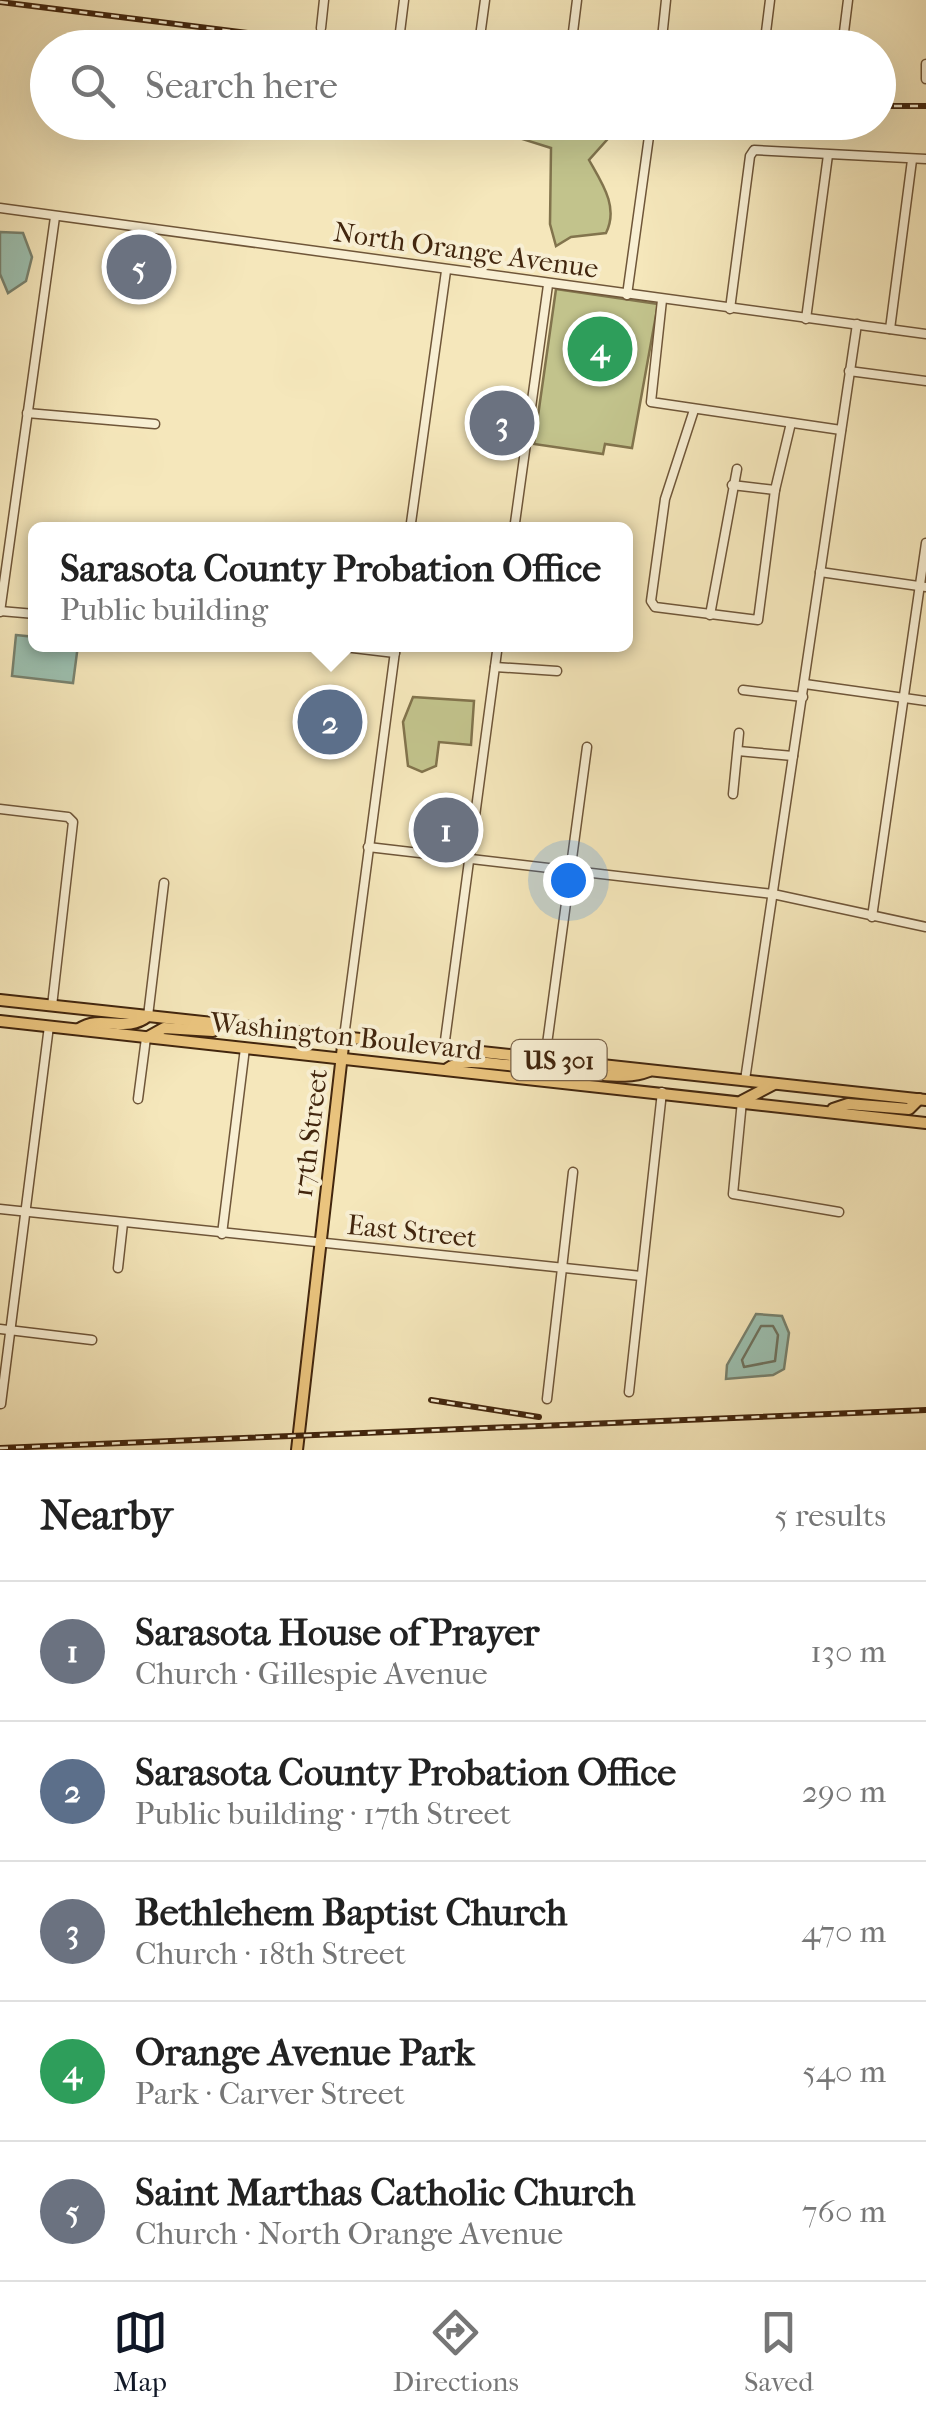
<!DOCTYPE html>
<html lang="en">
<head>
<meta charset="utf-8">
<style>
  :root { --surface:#fff; --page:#f2f2f2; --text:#222; --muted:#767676; --line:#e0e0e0; --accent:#111827 }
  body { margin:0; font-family:"IM FELL French Canon",serif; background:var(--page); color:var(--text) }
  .you { position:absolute; left:568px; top:880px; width:35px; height:35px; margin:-25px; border:8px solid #fff; border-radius:50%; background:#1a73e8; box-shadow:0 0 0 15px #1a73e833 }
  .badge { display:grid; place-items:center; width:65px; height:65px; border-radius:50%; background:var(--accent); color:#fff; font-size:32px; font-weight:700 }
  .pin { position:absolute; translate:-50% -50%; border:5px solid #fff; box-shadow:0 2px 10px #0006 }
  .popup { position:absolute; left:28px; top:522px; width:605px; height:130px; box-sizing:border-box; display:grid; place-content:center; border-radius:15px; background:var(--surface); filter:drop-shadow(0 2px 8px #0005); font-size:32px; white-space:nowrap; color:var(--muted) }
  .popup b { font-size:38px; color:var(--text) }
  .popup::after { content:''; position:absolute; left:50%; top:100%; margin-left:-20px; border:20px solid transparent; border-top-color:var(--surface) }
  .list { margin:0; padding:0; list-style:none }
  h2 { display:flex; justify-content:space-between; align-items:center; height:130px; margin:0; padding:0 40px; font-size:42px }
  h2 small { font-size:32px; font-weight:400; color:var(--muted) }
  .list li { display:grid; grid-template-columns:65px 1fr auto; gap:30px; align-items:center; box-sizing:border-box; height:140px; padding:0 40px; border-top:2px solid var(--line) }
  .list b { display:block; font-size:38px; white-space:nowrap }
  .list p { margin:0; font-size:32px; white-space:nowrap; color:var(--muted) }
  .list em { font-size:32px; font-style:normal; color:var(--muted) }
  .icon { flex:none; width:55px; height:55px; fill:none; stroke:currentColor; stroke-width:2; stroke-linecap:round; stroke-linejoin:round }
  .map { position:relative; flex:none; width:926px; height:1450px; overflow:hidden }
  .search { position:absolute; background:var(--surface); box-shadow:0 10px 40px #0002; left:30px; right:30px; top:30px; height:110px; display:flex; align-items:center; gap:25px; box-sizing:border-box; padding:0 35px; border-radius:55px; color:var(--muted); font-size:38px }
  .sheet { height:830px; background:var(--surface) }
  nav { display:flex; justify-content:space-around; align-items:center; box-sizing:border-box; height:140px; border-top:2px solid var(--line); background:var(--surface); font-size:28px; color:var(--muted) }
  nav a { display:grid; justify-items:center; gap:5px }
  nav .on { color:var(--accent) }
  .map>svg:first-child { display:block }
  .green { fill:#c2c38c; stroke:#82744d; stroke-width:2.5 }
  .water { fill:#9cc0b0; stroke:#78826f; stroke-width:2.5 }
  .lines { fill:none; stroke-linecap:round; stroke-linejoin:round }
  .shore { stroke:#6f735f; stroke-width:2.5 }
  .minor-casing { stroke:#6f5639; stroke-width:11 }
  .major-casing { stroke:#42260e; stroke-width:14 }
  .minor { stroke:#f8efd3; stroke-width:8 }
  .major { stroke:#eac47e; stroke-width:10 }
  .rail-casing { stroke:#42260e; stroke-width:6 }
  .rail { stroke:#f8efd3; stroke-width:2.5; stroke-dasharray:8; stroke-linecap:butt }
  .labels { text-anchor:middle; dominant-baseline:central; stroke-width:8; stroke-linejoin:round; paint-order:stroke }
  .shield { fill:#f8efd3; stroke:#796249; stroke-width:2.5 }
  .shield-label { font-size:25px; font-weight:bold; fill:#42260e }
  .street-label { font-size:28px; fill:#42260e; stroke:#f8efd3 }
</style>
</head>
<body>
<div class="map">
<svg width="926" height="1450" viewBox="0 0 926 1450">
  <rect width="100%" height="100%" fill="#f5e7bb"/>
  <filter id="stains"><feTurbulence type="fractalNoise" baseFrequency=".002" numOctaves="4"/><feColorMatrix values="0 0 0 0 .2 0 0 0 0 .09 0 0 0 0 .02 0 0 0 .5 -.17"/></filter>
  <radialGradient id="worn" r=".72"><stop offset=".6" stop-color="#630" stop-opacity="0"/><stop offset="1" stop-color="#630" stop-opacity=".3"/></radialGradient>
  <!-- green -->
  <g class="green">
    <path d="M 209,34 L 356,47 L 205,47 Z"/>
    <path d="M 471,123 L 622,123 L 589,160 C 602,183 619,207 606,233 L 571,237 L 556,246 L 550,224 L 551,148 Z"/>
    <path d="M 556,289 L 658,304 L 632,448 L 605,444 L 603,454 L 534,444 Z"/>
    <path d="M 413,697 L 474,701 L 471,745 L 439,742 L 436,766 L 422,772 L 408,766 L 403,722 Z"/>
  </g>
  <!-- water -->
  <g class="water">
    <path d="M 0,232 L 23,233 L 32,257 L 26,281 L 8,293 L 0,274 Z"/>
    <path d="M 16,635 L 35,637 L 35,644 L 78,645 L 73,683 L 12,676 Z"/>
    <path d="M 756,1314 L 782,1316 L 789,1333 L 784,1369 L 773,1375 L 726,1379 L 727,1365 Z"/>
  </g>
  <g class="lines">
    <!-- shore -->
    <path class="shore" d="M 761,1326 L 773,1326 L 778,1335 L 775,1361 L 744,1367 L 742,1360 Z"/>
    <defs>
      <g id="minor">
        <path d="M 321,28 L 324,0"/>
        <path d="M 400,32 L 404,0"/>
        <path d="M 479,44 L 485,0"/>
        <path d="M 571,48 L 577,0"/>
        <path d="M 661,48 L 666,0"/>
        <path d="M 764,48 L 770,0"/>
        <path d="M 842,48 L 848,0"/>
        <path d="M 926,64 L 926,79"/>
        <path d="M 0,208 L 926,334"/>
        <path d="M 627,295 L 651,122"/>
        <path d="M 662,300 L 651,402 L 841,430"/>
        <path d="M 730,309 L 750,156 L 754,150 L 926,159"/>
        <path d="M 806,319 L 828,155"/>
        <path d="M 890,329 L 912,160"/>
        <path d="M 849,371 L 926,381"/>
        <path d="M 694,410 L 665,499 L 651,601 L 655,607 L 758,620 L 775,490 L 791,423"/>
        <path d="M 27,413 L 155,424"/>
        <path d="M 732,485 L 775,490"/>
        <path d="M 410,530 L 446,271"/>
        <path d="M 514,530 L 548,285"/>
        <path d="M 820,572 L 926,587"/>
        <path d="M 0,611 L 35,614"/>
        <path d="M 0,612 L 55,217"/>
        <path d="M 710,615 L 737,469"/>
        <path d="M 319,644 L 395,653"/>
        <path d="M 495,667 L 557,671"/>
        <path d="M 805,684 L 926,701"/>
        <path d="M 743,690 L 803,697"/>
        <path d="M 738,751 L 793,756"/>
        <path d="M 733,794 L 739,733"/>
        <path d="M 0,809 L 68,817 L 73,822 L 52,1006"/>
        <path d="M 368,847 L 773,894 L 926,927"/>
        <path d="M 872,917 L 926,543"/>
        <path d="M 148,1016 L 164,883"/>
        <path d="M 344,1037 L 396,644"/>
        <path d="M 444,1048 L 498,644"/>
        <path d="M 545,1059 L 587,747"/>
        <path d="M 745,1080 L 857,324"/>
        <path d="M 138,1099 L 146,1038"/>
        <path d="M 742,1101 L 733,1194 L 839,1212"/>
        <path d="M 0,1209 L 641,1276"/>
        <path d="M 222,1234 L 245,1048"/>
        <path d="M 118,1268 L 123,1223"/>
        <path d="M 0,1329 L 92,1340"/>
        <path d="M 629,1392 L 662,1092"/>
        <path d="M 547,1399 L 573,1172"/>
        <path d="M 1,1404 L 49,1026"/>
      </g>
      <g id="major">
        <path d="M 0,1000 L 926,1100"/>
        <path d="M 0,1021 L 926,1123"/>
        <path d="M 79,1029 C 101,1014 126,1034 148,1016"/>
        <path d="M 146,1038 L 164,1028 L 213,1031 L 220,1024"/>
        <path d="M 447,1069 C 473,1050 512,1077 545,1059"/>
        <path d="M 550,1080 C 582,1065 616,1084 649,1071"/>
        <path d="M 742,1101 L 774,1084"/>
        <path d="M 833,1109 L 848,1104 L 909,1109 L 919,1099"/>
        <path d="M 297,1450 L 344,1037"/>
      </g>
    </defs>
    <!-- minor casing -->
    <use href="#minor" class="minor-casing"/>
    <!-- major casing -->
    <use href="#major" class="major-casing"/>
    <!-- minor -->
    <use href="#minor" class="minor"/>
    <!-- major -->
    <use href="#major" class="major"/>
    <defs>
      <g id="rail">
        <path d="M 0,2 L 369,48"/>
        <path d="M 878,106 L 926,106"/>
        <path d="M 431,1400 L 539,1417"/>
        <path d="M 0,1448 L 926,1410"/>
      </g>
    </defs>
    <!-- rail casing -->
    <use href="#rail" class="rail-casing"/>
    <!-- rail -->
    <use href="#rail" class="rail"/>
  </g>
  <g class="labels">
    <!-- shield labels -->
    <rect class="shield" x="511.5" y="1040" width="95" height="40" rx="8"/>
    <g class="shield-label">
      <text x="559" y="1060">US 301</text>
    </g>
    <!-- street labels -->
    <g class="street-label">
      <text transform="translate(466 250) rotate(8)">North Orange Avenue</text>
      <text transform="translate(346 1036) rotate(6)">Washington Boulevard</text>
      <text transform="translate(310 1133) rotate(-83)">17th Street</text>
      <text transform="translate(412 1231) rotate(6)">East Street</text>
    </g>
  </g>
  <rect width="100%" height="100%" filter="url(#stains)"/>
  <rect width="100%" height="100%" fill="url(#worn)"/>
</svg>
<div class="you"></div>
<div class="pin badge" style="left:446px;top:830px;background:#6b7280">1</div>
<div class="pin badge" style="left:330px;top:722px;background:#5c6f8a">2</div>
<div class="popup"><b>Sarasota County Probation Office</b>Public building</div>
<div class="pin badge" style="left:502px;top:423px;background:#6b7280">3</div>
<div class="pin badge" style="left:600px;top:349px;background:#2e9e5b">4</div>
<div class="pin badge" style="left:139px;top:267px;background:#6b7280">5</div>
<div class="search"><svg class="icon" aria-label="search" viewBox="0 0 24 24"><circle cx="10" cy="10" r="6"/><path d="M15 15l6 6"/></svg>Search here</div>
</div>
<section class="sheet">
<h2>Nearby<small>5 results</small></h2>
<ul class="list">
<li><span class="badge" style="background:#6b7280">1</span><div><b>Sarasota House of Prayer</b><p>Church · Gillespie Avenue</p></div><em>130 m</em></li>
<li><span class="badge" style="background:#5c6f8a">2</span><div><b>Sarasota County Probation Office</b><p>Public building · 17th Street</p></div><em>290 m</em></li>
<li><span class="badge" style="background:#6b7280">3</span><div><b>Bethlehem Baptist Church</b><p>Church · 18th Street</p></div><em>470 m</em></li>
<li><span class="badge" style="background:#2e9e5b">4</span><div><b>Orange Avenue Park</b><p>Park · Carver Street</p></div><em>540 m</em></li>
<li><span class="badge" style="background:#6b7280">5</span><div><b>Saint Marthas Catholic Church</b><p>Church · North Orange Avenue</p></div><em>760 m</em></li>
</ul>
</section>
<nav>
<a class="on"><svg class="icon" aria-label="map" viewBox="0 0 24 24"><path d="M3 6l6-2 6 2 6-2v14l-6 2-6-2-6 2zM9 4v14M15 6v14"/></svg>Map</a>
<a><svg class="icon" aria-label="directions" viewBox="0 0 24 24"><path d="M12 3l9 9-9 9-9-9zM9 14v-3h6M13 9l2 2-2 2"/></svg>Directions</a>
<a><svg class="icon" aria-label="saved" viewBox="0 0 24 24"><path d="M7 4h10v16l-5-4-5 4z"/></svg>Saved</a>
</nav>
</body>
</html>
